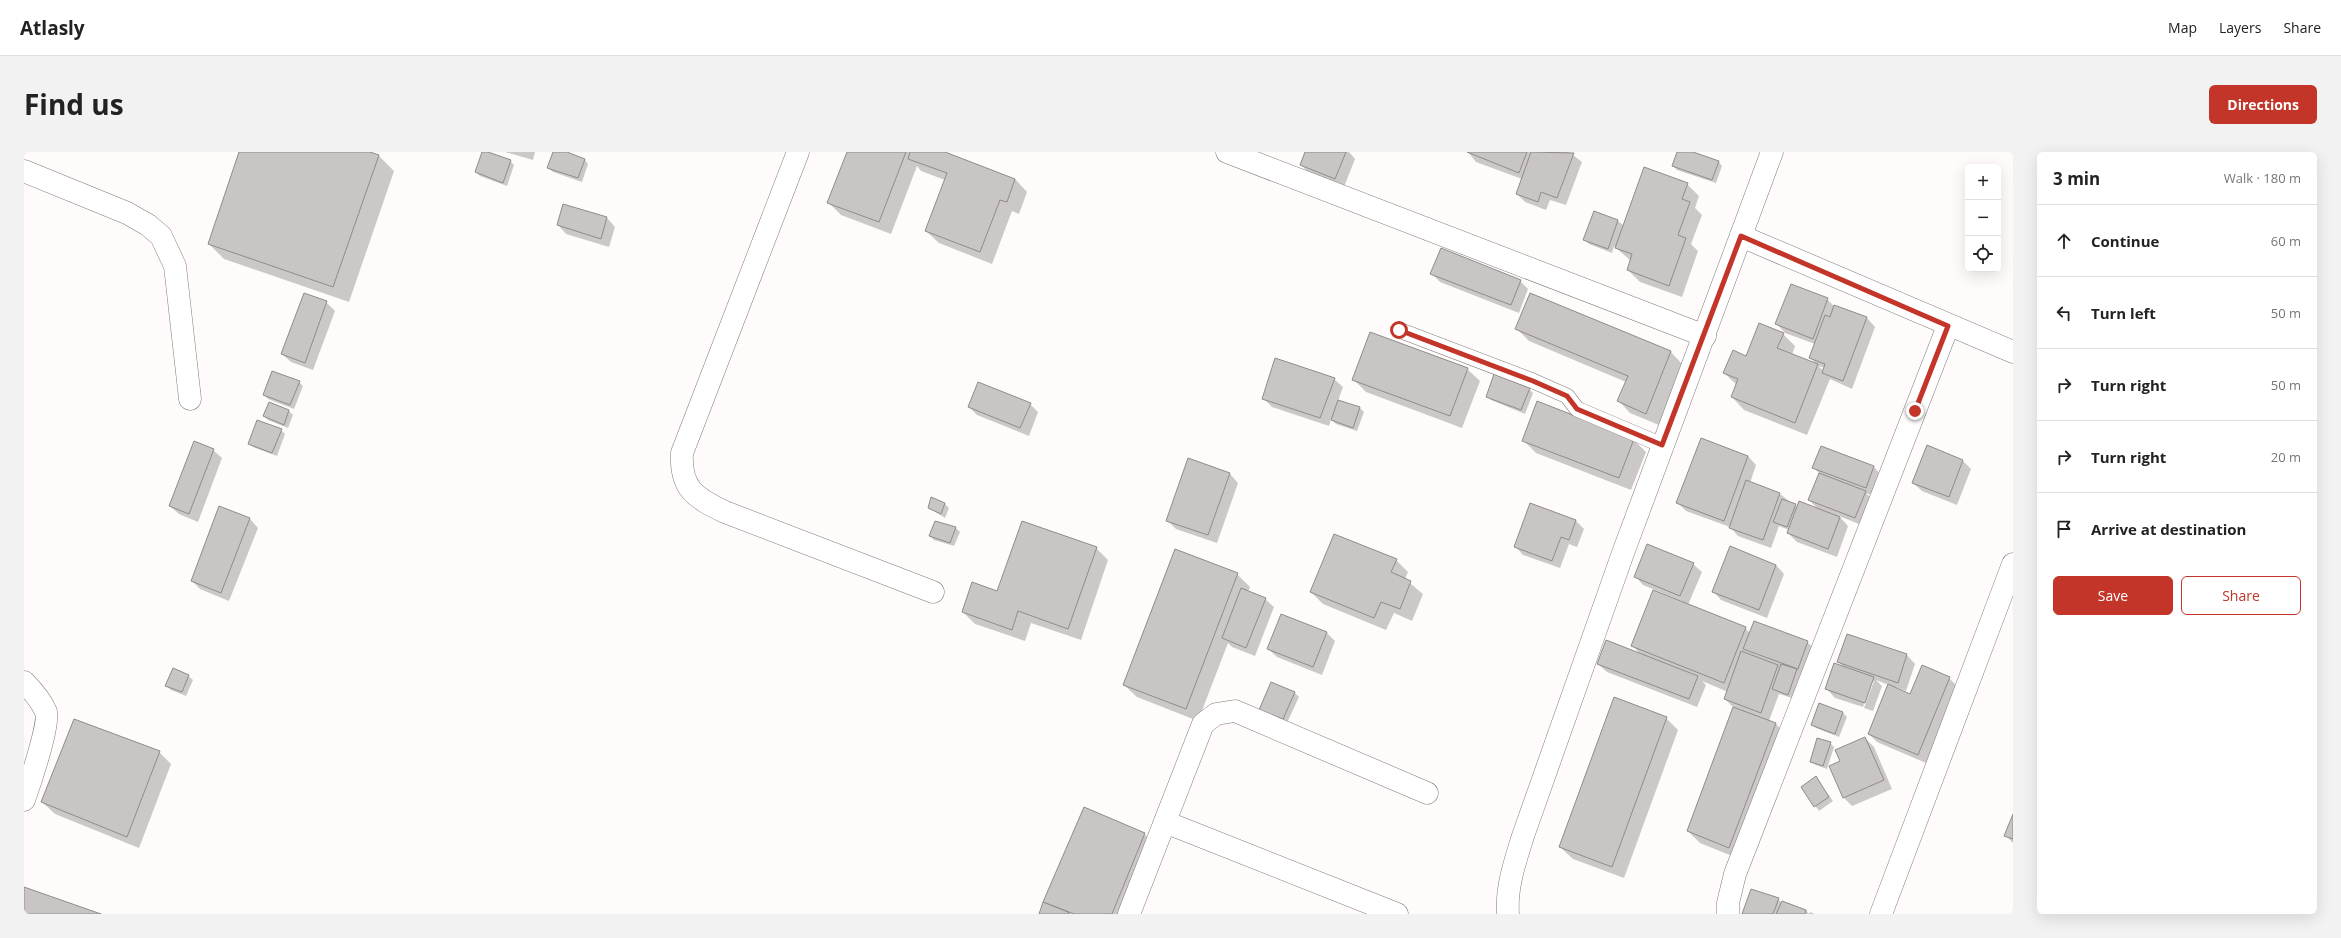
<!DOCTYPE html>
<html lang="en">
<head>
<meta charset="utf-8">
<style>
  :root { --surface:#fff; --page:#f2f2f2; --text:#222; --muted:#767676; --line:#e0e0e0; --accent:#c23528 }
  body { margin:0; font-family:"Open Sans",sans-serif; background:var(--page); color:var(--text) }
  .controls { position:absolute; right:12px; top:12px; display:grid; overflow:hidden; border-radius:6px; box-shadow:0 4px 16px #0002 }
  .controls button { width:36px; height:36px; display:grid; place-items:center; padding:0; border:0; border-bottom:1px solid var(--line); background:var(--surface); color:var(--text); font:20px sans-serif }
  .stop { position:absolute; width:12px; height:12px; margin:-9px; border:3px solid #c23528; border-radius:50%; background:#fff }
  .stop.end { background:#c23528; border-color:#fff; box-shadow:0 1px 4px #0008 }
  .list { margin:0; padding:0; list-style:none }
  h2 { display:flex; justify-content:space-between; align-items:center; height:52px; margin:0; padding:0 16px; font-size:17px }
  h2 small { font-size:13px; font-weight:400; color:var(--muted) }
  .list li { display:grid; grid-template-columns:26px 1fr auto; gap:12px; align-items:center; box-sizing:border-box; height:72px; padding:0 16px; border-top:1px solid var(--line) }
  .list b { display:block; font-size:15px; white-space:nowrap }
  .list em { font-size:13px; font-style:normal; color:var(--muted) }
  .actions { display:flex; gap:8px; padding:12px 16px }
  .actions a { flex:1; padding:9px 0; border:1px solid var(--accent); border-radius:6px; text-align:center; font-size:14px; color:var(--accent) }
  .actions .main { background:var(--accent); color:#fff }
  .icon { flex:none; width:22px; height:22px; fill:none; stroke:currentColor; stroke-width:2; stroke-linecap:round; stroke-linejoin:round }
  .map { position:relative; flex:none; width:1989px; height:762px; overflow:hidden; border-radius:6px }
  header { display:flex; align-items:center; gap:24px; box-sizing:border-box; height:56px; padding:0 20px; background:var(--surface); border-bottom:1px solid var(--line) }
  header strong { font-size:19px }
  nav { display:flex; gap:22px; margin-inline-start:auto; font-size:14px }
  .intro { display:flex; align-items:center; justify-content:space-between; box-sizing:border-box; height:96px; padding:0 24px }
  h1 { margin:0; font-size:28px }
  .button { padding:10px 18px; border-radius:6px; background:var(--accent); color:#fff; font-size:14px; font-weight:700 }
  main { display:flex; gap:24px; padding:0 24px }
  aside { flex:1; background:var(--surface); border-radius:6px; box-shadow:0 4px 16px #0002 }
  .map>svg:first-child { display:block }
  .shadow { fill:#0003; fill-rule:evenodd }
  .building { fill:#c9c5c4; stroke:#8f8b8a }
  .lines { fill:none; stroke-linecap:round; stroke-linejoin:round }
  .lane-casing { stroke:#807c7b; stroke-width:16 }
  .street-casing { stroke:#807c7b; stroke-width:23 }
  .lane { stroke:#fff; stroke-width:15 }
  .street { stroke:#fff; stroke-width:22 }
  .route { stroke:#c23528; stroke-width:5 }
</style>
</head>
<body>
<header>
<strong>Atlasly</strong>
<nav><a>Map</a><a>Layers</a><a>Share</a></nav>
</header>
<div class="intro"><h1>Find us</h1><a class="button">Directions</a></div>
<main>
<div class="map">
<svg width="1989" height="762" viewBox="0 0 1989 762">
  <rect width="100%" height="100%" fill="#fffbfa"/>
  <!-- shadow -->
  <g class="shadow">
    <path d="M 216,0 L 343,0 L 355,4 L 370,19 L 325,150 L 200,107 L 185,92 Z"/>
    <path d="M 459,0 L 486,9 L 490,13 L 483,34 L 456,24 L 452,20 Z"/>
    <path d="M 481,0 L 511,0 L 509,8 Z"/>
    <path d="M 530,0 L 540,0 L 560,7 L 564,12 L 558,30 L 529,20 L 524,16 Z"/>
    <path d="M 824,0 L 919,0 L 991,27 L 1003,40 L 995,62 L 988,59 L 968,112 L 915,91 L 902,79 L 921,28 L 897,19 L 893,14 L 867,82 L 817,63 L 805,51 Z"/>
    <path d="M 1282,0 L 1325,0 L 1331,7 L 1320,35 L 1285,21 L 1277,13 Z"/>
    <path d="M 1444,0 L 1545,0 L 1558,10 L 1542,53 L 1526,48 L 1522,58 L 1501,50 L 1493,42 L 1498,27 L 1452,10 Z"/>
    <path d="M 1654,0 L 1666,0 L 1694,9 L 1698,14 L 1692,31 L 1653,18 L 1649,14 Z"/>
    <path d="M 1663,32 L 1675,44 L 1671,56 L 1678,63 L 1667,92 L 1674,99 L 1658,145 L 1616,130 L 1604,118 L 1607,109 L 1590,94 L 1588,101 L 1565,92 L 1561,88 L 1571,60 L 1594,69 L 1600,74 Z"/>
    <path d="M 540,53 L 583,66 L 591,75 L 585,95 L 542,82 L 534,73 Z"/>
    <path d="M 1408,122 L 1496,129 L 1504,137 L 1495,161 L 1416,130 Z"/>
    <path d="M 1803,147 L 1810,154 L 1843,166 L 1851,175 L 1828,237 L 1806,227 L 1783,283 L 1720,258 L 1708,245 L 1713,233 L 1700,221 L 1759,182 L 1771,194 L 1768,203 L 1794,213 L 1786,206 L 1791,192 L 1761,181 L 1753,172 ZM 1794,214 L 1801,216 L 1800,219 Z"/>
    <path d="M 302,150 L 311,159 L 289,218 L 267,210 L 258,202 Z"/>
    <path d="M 1493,177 L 1646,199 L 1658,212 L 1635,273 L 1606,261 L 1594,248 L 1602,230 L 1505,189 Z"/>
    <path d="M 1443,217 L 1456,229 L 1438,276 L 1342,240 L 1330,228 Z"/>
    <path d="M 1310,227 L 1319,235 L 1314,249 L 1336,256 L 1340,260 L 1333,279 L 1312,272 L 1307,267 L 1305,274 L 1248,255 L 1239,246 Z"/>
    <path d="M 275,230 L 279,234 L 270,257 L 244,247 L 240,243 Z"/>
    <path d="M 1505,237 L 1509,241 L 1501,262 L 1467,248 L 1463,244 Z"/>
    <path d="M 1006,252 L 1014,260 L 1005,284 L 953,263 L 945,255 Z"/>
    <path d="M 265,259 L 269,263 L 264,276 L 244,268 L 240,264 Z"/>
    <path d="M 257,278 L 261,282 L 253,304 L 229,295 L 225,291 Z"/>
    <path d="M 1677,287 L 1724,304 L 1732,313 L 1726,331 L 1756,342 L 1774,356 L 1795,358 L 1785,348 L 1795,321 L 1789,315 L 1797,295 L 1850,315 L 1858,324 L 1850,344 L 1842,341 L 1850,349 L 1840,374 L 1815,364 L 1824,374 L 1813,405 L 1773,390 L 1764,381 L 1765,378 L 1755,374 L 1747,396 L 1714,384 L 1706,375 L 1662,359 L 1654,351 Z"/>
    <path d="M 1499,288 L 1610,288 L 1622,300 L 1607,338 L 1512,301 Z"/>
    <path d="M 189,298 L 198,306 L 174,370 L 155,362 L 146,354 Z"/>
    <path d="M 1164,308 L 1206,322 L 1214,331 L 1193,391 L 1152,377 L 1143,368 Z"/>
    <path d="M 1939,309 L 1947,317 L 1933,353 L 1898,339 L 1889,331 Z"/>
    <path d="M 921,352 L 925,356 L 921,366 L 905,356 Z"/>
    <path d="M 196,356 L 226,367 L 234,376 L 205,449 L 176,437 L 168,429 Z"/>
    <path d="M 1552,369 L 1560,377 L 1553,395 L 1545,392 L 1536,416 L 1499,403 L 1491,394 Z"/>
    <path d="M 912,370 L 932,376 L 936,380 L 930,394 L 910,388 L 906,384 Z"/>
    <path d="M 1072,396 L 1084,408 L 1057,488 L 1007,471 L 1001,489 L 951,472 L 939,460 L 974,440 Z"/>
    <path d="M 1372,408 L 1384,420 L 1381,427 L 1399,442 L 1388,469 L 1370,461 L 1362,478 L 1299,452 L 1287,440 Z"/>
    <path d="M 1669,412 L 1678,420 L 1664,453 L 1721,476 L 1726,481 L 1783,490 L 1792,498 L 1782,525 L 1777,522 L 1768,546 L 1755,542 L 1745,569 L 1752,572 L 1764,584 L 1718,708 L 1676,691 L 1664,679 L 1710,556 L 1701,547 L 1704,540 L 1678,529 L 1682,533 L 1673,555 L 1583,520 L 1574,512 L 1617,503 L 1608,493 L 1658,451 L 1658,449 L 1619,433 L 1611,424 Z"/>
    <path d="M 1752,413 L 1760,422 L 1743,466 L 1697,448 L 1689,439 Z"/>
    <path d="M 1213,422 L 1226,435 L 1224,440 L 1241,447 L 1250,455 L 1231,504 L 1208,495 L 1204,491 L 1174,569 L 1113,545 L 1100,533 Z"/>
    <path d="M 1303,481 L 1311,489 L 1298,523 L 1253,505 L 1244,497 Z"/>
    <path d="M 1824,483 L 1883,503 L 1891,512 L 1882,539 L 1872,535 L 1872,537 L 1887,543 L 1925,526 L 1934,535 L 1902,611 L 1853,590 L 1845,582 L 1865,533 L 1852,528 L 1858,534 L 1849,559 L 1840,556 L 1850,529 L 1848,529 L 1839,555 L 1811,546 L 1803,537 L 1820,516 L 1815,510 Z"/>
    <path d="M 164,524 L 169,528 L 162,544 L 147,538 L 143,534 Z"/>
    <path d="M 1271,541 L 1275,545 L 1263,571 L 1240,562 Z"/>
    <path d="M 1819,561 L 1823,565 L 1815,585 L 1792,576 L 1788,572 Z"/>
    <path d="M 1642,566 L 1654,578 L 1600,726 L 1549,707 L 1536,695 Z"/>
    <path d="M 1841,586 L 1850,595 L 1868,637 L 1828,654 L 1820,646 L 1806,614 L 1817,610 Z"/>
    <path d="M 1806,591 L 1810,595 L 1803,617 L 1792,613 L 1787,609 Z"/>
    <path d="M 135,600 L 147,612 L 115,696 L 31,662 L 18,650 Z"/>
    <path d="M 1792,626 L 1809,649 L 1795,659 L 1778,635 Z"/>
    <path d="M 1989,663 L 1989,691 L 1981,683 Z"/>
    <path d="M 1120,682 L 1133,694 L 1105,762 L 1016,762 L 1020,750 Z"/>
    <path d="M 1754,747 L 1758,751 L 1782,758 L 1785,762 L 1786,760 L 1791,762 L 1719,762 Z"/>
  </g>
  <!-- building -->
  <g class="building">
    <path d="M 215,0 L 346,0 L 355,3 L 309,135 L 184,92 Z"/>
    <path d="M 458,0 L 464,0 L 487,8 L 479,31 L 451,20 Z"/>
    <path d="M 529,0 L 543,0 L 561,7 L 554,26 L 523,16 Z"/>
    <path d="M 823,0 L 882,0 L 855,70 L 803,51 Z"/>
    <path d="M 886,0 L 921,0 L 991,27 L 983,50 L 976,48 L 956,100 L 901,79 L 923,21 L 884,7 Z"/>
    <path d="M 1281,0 L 1322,0 L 1311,27 L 1276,13 Z"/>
    <path d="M 1443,0 L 1503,0 L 1495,21 Z"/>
    <path d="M 1507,0 L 1550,1 L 1533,46 L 1517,40 L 1514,50 L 1492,42 Z"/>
    <path d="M 1653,0 L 1669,0 L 1695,9 L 1688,28 L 1648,14 Z"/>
    <path d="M 1620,15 L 1664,31 L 1658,47 L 1666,50 L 1654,83 L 1662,86 L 1645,134 L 1603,118 L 1608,102 L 1591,96 Z"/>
    <path d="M 539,52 L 583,65 L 577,87 L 533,73 Z"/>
    <path d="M 1570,59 L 1594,68 L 1584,97 L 1559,88 Z"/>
    <path d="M 1417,96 L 1497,128 L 1487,153 L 1406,122 Z"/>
    <path d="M 1767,132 L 1804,146 L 1789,187 L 1751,172 Z"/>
    <path d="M 280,141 L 303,149 L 281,211 L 257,202 Z"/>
    <path d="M 1506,141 L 1647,199 L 1622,262 L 1593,249 L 1604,224 L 1491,177 Z"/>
    <path d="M 1810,153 L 1843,165 L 1819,229 L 1798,221 L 1801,212 L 1785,206 L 1801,163 L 1806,165 Z"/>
    <path d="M 1735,171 L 1760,181 L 1753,196 L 1794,212 L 1771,271 L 1707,245 L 1714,227 L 1699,221 L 1709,198 L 1722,204 Z"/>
    <path d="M 1346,180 L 1444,216 L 1426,264 L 1328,228 Z"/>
    <path d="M 1251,206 L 1311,226 L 1296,266 L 1238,247 Z"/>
    <path d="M 248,219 L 276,229 L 266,253 L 239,243 Z"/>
    <path d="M 1470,222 L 1506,236 L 1497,258 L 1462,245 Z"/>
    <path d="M 954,230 L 1007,251 L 996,276 L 944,255 Z"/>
    <path d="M 1314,248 L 1336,255 L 1329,276 L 1307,268 Z"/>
    <path d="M 1513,249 L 1610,287 L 1595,326 L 1498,289 Z"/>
    <path d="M 245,250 L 265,258 L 260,273 L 239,264 Z"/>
    <path d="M 233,268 L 258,277 L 248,301 L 224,292 Z"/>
    <path d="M 1677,286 L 1724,304 L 1700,369 L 1652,351 Z"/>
    <path d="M 170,289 L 190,297 L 165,362 L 145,354 Z"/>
    <path d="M 1903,293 L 1939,308 L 1925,345 L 1888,331 Z"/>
    <path d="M 1797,294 L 1850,314 L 1842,336 L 1788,316 Z"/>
    <path d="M 1164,306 L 1206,321 L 1184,383 L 1142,369 Z"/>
    <path d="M 1795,321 L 1842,339 L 1831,366 L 1784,348 Z"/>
    <path d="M 1722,328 L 1756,341 L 1739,388 L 1705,376 Z"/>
    <path d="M 907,345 L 921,351 L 917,362 L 904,356 Z"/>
    <path d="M 1758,347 L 1772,352 L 1763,375 L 1749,370 Z"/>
    <path d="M 1775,349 L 1816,365 L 1804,397 L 1763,381 Z"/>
    <path d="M 1506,351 L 1552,368 L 1545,388 L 1537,385 L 1528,409 L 1490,395 Z"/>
    <path d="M 195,354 L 226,366 L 197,441 L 167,429 Z"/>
    <path d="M 911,369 L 932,375 L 926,391 L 905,384 Z"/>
    <path d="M 998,369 L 1073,395 L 1044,477 L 994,459 L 988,478 L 938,460 L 948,430 L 973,439 Z"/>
    <path d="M 1310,382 L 1373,407 L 1367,420 L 1387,429 L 1376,457 L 1357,450 L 1350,466 L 1286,440 Z"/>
    <path d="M 1623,392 L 1670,411 L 1656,444 L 1610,425 Z"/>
    <path d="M 1706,394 L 1752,413 L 1735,458 L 1688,440 Z"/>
    <path d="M 1151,397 L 1214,421 L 1162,557 L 1099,533 Z"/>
    <path d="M 1217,436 L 1242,446 L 1222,496 L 1198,486 Z"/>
    <path d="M 1629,438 L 1722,475 L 1700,531 L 1607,494 Z"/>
    <path d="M 1257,462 L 1303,480 L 1289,515 L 1243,497 Z"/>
    <path d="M 1730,469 L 1784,489 L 1774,517 L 1719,497 Z"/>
    <path d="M 1823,482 L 1883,502 L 1874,531 L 1813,510 Z"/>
    <path d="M 1582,488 L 1674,524 L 1665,547 L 1573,512 Z"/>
    <path d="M 1717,499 L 1754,513 L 1737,561 L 1700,547 Z"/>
    <path d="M 1810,511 L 1850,525 L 1841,551 L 1801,537 Z"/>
    <path d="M 1757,512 L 1773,517 L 1764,543 L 1748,537 Z"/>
    <path d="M 1898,513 L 1926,525 L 1894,603 L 1844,582 L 1864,532 L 1886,542 Z"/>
    <path d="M 149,516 L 165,523 L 158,540 L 141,534 Z"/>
    <path d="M 1247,530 L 1271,540 L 1259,567 L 1235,558 Z"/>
    <path d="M 1590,545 L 1643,565 L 1588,715 L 1535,695 Z"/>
    <path d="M 1795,551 L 1819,560 L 1811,582 L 1787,573 Z"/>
    <path d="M 1709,555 L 1752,571 L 1705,696 L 1663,679 Z"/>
    <path d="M 50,567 L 136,599 L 103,685 L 17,650 Z"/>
    <path d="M 1841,585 L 1860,628 L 1819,646 L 1805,614 L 1816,609 L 1811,598 Z"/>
    <path d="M 1793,586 L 1807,590 L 1799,614 L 1786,610 Z"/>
    <path d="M 1792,624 L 1805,645 L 1790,655 L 1777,635 Z"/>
    <path d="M 1060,655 L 1121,681 L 1088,762 L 1050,762 L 1019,750 Z"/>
    <path d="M 1989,662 L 1989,687 L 1980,684 Z"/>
    <path d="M 0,735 L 77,762 L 0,762 Z"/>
    <path d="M 1727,737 L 1755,746 L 1749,762 L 1718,762 Z"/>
    <path d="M 1758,749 L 1782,758 L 1781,762 L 1752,762 Z"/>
    <path d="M 1019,750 L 1044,760 L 1045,762 L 1015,762 Z"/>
  </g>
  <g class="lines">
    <defs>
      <path id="lane" d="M 1375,178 L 1509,229 L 1543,244 L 1553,257 L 1638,293"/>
      <g id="street">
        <path d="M 774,0 L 658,301 C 656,336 671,346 701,360 L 909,440"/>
        <path d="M 1203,0 L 1681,184"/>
        <path d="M 0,19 L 103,61 L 124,73 L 137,84 L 151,114 L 166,247"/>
        <path d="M 1717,84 L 1989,200"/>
        <path d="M 0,530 C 9,539 17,548 22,560 C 26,572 5,634 0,648"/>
        <path d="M 1141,670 L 1373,762"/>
        <path d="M 1105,762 L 1179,572 L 1192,562 L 1211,559 L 1403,641"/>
        <path d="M 1484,762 C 1482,735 1491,710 1499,684 L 1599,401 L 1748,0"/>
        <path d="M 1704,762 L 1704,751 L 1711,722 L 1924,174"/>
        <path d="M 1857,762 L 1989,412"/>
      </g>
    </defs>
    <!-- lane casing -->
    <use href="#lane" class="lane-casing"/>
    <!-- street casing -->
    <use href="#street" class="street-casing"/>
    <!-- lane -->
    <use href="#lane" class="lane"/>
    <!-- street -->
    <use href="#street" class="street"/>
  </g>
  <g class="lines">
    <!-- route -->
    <path class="route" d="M 1375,178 L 1509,229 L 1543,244 L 1553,257 L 1638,293 L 1717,84 L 1924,174 L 1891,259"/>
  </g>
</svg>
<div class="controls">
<button>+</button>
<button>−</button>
<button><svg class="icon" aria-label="locate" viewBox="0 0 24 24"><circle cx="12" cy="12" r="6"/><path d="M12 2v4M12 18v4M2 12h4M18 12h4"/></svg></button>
</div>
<div class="stop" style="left:1375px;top:178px"></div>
<div class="stop end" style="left:1891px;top:259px"></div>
</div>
<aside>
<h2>3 min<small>Walk · 180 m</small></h2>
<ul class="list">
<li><svg class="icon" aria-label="ahead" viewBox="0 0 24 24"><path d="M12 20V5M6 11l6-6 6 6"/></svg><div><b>Continue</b></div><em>60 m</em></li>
<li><svg class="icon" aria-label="left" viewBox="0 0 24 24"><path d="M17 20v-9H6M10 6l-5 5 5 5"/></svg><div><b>Turn left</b></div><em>50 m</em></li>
<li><svg class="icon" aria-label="right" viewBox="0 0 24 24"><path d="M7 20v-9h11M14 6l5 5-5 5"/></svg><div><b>Turn right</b></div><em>50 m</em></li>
<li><svg class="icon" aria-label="right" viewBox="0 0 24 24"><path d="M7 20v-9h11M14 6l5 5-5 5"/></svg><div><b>Turn right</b></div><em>20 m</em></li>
<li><svg class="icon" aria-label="arrive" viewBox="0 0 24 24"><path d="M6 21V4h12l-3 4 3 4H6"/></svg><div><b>Arrive at destination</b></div></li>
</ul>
<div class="actions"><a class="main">Save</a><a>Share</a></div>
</aside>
</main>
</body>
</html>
